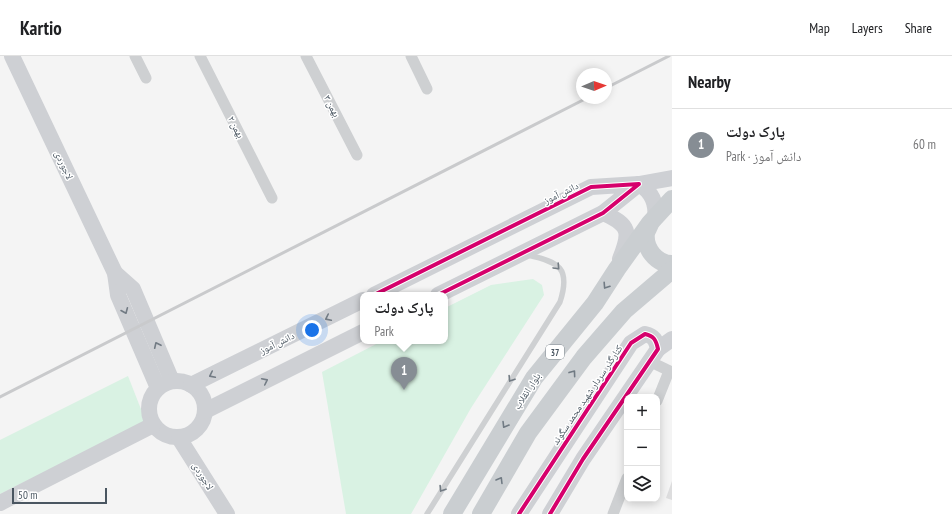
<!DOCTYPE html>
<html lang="en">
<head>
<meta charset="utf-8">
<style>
  :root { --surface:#fff; --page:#f6f6f6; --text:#202124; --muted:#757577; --line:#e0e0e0; --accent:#868d94 }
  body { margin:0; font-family:"PT Sans Narrow","Noto Naskh Arabic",sans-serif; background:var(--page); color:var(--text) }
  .controls { position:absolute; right:12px; bottom:12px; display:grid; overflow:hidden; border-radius:8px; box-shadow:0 2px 10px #0003 }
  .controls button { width:36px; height:36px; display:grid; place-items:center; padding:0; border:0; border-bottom:1px solid var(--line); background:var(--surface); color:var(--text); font:20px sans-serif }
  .compass { position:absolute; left:576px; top:12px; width:36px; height:36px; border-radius:50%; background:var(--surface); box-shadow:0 2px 10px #0003; rotate:88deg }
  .scale { position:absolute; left:12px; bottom:10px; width:95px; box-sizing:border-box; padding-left:4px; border:2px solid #4a5661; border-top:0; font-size:11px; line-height:14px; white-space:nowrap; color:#4a5661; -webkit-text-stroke:3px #fff; paint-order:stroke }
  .you { position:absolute; left:312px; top:274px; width:14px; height:14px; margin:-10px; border:3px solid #fff; border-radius:50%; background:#1a73e8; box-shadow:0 0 0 6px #1a73e833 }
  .badge { display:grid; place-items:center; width:26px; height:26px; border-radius:50%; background:var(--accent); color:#fff; font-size:13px; font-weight:700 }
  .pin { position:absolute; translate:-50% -33px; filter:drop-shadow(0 1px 2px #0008) }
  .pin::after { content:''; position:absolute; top:21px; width:14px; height:12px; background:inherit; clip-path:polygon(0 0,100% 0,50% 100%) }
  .popup { position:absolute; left:360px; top:236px; width:88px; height:52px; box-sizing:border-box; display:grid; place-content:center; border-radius:8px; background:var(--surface); filter:drop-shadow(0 1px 3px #0005); font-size:13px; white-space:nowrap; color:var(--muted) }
  .popup b { font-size:15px; color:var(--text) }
  .popup::after { content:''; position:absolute; left:50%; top:100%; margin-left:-8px; border:8px solid transparent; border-top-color:var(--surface) }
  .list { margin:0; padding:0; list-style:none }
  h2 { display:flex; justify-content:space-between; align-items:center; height:52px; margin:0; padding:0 16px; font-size:17px }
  h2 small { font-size:13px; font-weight:400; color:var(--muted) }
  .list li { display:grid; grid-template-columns:26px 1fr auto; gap:12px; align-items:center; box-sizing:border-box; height:72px; padding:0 16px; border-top:1px solid var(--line) }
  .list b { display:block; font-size:15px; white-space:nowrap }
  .list p { margin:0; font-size:13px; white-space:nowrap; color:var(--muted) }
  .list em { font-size:13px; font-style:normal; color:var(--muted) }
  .icon { flex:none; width:22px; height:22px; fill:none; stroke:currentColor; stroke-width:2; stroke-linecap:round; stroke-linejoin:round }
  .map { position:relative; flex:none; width:672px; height:458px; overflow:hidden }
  header { display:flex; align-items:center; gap:24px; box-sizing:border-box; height:56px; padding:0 20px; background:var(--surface); border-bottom:1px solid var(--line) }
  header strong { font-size:19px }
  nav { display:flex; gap:22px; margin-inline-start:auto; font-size:14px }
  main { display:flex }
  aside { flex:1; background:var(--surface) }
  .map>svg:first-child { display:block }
  .green { fill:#d9f2e3 }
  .building { fill:#ddddde }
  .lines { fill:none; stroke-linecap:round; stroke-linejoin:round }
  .lane { stroke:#ced0d2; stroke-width:5.5 }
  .street { stroke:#ced0d2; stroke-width:11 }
  .secondary { stroke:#ced0d4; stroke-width:16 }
  .primary { stroke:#caced1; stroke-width:18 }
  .rail { stroke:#c9cacc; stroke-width:3 }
  .cycleway-casing { stroke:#fff; stroke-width:6 }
  .cycleway { stroke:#d6006c; stroke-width:4 }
  .oneway { stroke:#727b83 }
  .oneway2 { stroke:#707a83 }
  .oneway3 { stroke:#727b84 }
  .labels { text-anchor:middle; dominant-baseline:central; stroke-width:3; stroke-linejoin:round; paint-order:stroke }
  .shield { fill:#fff; stroke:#808990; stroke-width:1 }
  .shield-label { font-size:9px; font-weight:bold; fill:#4a5661 }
  .street-label { font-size:10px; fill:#4a5661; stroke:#fff }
</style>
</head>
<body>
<header>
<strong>Kartio</strong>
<nav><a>Map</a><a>Layers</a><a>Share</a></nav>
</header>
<main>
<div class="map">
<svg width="672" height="458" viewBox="0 0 672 458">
  <rect width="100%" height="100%" fill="#f4f4f4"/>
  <!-- green -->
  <g class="green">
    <path d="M 533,223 L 542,229 L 544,239 L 471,352 L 411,458 L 346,458 L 322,316 L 382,285 L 445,285 L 445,252 L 491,229 Z"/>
    <path d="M 128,320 L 146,366 L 0,438 L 0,384 Z"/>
  </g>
  <!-- building -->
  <path class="building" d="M 672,425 L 672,444 L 666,442 Z"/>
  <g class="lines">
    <!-- lane -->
    <path class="lane" d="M 427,458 L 560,246 C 571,212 559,206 528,199"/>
    <!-- street -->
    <g class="street">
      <path d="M 135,0 L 146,22"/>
      <path d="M 200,0 L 272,142"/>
      <path d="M 306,0 L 357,99"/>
      <path d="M 411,0 L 427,33"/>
      <path d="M 651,306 L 672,316"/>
      <path d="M 657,345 L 669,315"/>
      <path d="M 613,458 L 627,422"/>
    </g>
    <!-- secondary -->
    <g class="secondary">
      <path d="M 12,0 L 115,217 L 118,239 L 158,332"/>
      <path d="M 639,128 C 652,136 657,147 655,162"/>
      <path d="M 639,128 L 672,122"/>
      <path d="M 603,157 C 630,169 631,176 620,203"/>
      <path d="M 115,217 L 133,233 L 172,325"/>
      <path d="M 374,239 L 591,131 L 639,128 L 603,157 L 438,239"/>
      <path d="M 658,293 L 672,283"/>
      <circle cx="177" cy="353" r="28"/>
      <path d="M 191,329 L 363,244"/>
      <path d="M 205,355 L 363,276"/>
      <path d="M 179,382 L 227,458"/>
      <path d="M 0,447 L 153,369"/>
      <path d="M 519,458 L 631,287 L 645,278 C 654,280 656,284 658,293 L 583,403 L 550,458"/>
    </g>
    <!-- primary -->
    <g class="primary">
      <path d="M 650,168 C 649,171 647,174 646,177 C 644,192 656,208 672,208"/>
      <path d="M 452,458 L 534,322 L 595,247 L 617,213 L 650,167 L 672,143"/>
      <path d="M 481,458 L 528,377 L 584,301 L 624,255 L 672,214"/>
    </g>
    <!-- rail -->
    <g class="rail">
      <path d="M 606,32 L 669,0"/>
      <path d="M 0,341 L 587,42"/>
    </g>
    <defs>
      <g id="cycleway">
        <path d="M 374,239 L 591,131 L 639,128 L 603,157 L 438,239"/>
        <path d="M 519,458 L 631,287 L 645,278 C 654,280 656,284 658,293 L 583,403 L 550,458"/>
      </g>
    </defs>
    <!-- cycleway casing -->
    <use href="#cycleway" class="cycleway-casing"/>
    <!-- cycleway -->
    <use href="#cycleway" class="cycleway"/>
  </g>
  <!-- one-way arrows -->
  <defs><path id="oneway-chevron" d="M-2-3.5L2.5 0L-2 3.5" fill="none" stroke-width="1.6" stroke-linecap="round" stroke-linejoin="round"/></defs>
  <g class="oneway">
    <use href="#oneway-chevron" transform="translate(557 211) rotate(47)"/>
    <use href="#oneway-chevron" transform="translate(511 323) rotate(122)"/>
    <use href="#oneway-chevron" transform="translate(442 433) rotate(122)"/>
  </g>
  <g class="oneway2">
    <use href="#oneway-chevron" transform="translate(606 230) rotate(123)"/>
    <use href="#oneway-chevron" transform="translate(573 317) rotate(-54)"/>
    <use href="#oneway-chevron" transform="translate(505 369) rotate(121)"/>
    <use href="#oneway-chevron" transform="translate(500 424) rotate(-59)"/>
  </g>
  <g class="oneway3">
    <use href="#oneway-chevron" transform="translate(125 255) rotate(67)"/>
    <use href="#oneway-chevron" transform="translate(328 262) rotate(154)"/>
    <use href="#oneway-chevron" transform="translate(157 289) rotate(-115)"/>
    <use href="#oneway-chevron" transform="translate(212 319) rotate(154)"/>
    <use href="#oneway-chevron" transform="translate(265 325) rotate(-26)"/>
  </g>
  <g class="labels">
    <!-- shield labels -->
    <rect class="shield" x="546" y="289" width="18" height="14" rx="3"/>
    <g class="shield-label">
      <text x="555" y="296">37</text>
    </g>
    <!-- street labels -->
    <g class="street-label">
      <text transform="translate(332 50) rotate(63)">بهمن ۳</text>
      <text transform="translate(236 71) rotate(63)">بهمن ۲</text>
      <text transform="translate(64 109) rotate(65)">لاجوردی</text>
      <text transform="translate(561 137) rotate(-26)">دانش آموز</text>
      <text transform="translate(277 287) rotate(-26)">دانش آموز</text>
      <text transform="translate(527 335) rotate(-57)">بلوار انقلاب</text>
      <text transform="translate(587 339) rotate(-56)">کنارگذر سردار شهید محمد سگوند</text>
      <text transform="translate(203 420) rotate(58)">لاجوردی</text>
    </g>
  </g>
</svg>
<div class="controls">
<button>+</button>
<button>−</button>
<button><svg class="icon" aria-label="layers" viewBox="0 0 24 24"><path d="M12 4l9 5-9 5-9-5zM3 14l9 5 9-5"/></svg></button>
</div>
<svg class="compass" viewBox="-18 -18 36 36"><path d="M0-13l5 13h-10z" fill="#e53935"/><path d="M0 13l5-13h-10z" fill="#757577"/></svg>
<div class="scale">50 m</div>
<div class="you"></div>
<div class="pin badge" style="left:404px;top:334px">1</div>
<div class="popup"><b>پارک دولت</b>Park</div>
</div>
<aside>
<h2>Nearby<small></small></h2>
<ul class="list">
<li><span class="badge">1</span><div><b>پارک دولت</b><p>Park · دانش آموز</p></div><em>60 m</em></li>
</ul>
</aside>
</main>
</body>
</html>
